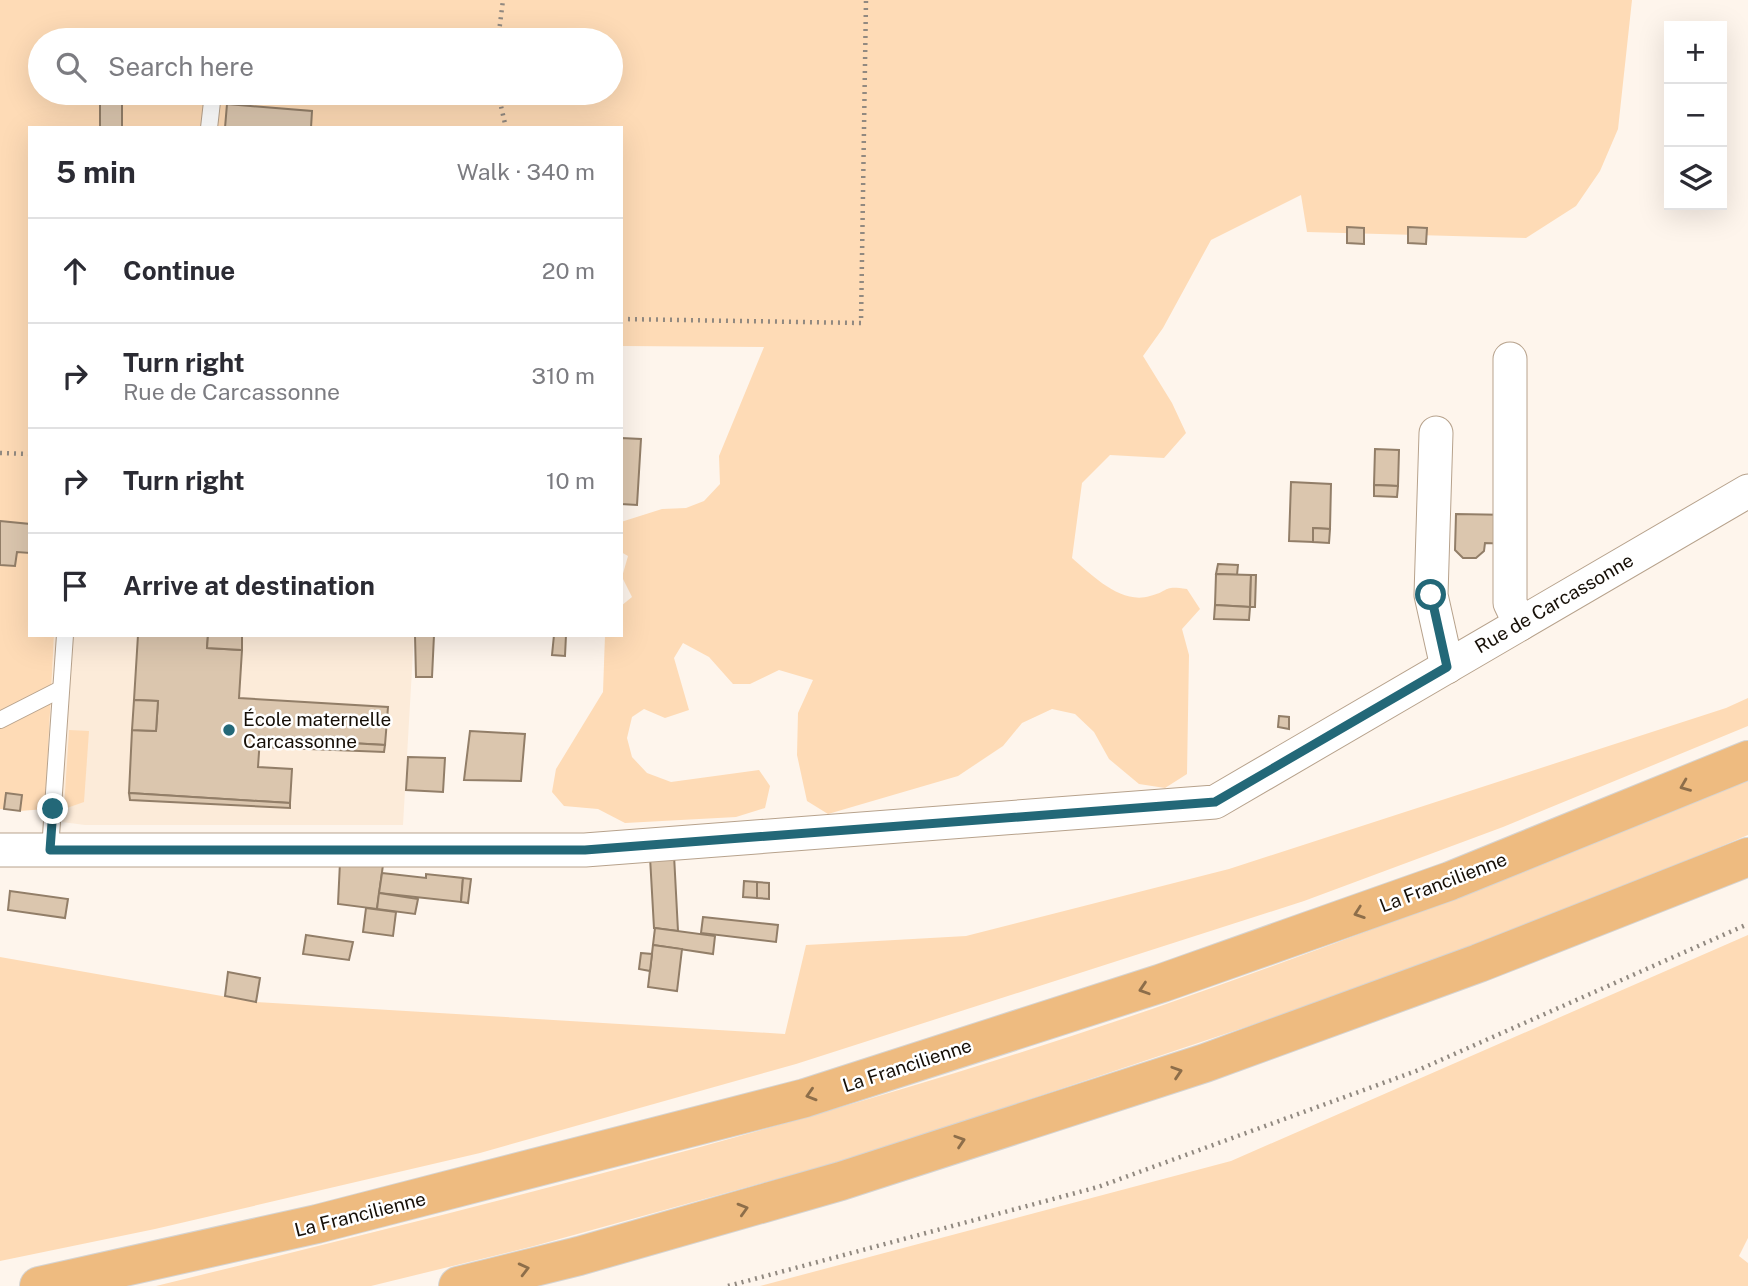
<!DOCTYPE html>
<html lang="en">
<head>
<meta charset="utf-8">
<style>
  :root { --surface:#fff; --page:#f7f7f7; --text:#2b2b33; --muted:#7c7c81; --line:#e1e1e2 }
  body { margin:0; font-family:"Public Sans",sans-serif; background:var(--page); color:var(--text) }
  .controls { position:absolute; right:21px; top:21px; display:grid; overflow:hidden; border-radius:0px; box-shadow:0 7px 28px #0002 }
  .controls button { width:63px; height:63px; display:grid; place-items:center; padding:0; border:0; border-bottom:2px solid var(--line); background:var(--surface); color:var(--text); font:35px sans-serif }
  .stop { position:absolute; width:21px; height:21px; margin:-16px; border:5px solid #236878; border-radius:50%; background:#fff }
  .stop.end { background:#236878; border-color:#fff; box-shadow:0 2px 7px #0008 }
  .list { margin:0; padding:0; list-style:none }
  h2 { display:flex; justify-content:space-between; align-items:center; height:91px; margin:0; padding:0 28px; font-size:30px }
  h2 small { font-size:23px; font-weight:400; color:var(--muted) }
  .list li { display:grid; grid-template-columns:46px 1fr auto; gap:21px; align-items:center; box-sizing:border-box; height:105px; padding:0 28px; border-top:2px solid var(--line) }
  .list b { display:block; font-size:26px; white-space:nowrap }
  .list p { margin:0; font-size:23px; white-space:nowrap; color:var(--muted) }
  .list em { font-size:23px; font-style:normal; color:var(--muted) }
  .icon { flex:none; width:38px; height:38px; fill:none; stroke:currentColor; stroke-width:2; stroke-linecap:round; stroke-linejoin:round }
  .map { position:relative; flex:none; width:1748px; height:1286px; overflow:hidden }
  .search { position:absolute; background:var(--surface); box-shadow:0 7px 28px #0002; left:28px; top:28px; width:595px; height:77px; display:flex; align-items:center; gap:18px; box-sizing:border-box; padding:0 24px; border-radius:38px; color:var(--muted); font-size:26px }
  .panel { position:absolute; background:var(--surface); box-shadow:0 7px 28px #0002; left:28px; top:126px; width:595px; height:511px; border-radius:0px }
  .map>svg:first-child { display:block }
  .built { fill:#fcebd9 }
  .green { fill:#fedbb6; fill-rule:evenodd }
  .building { fill:#dbc6ae; stroke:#927e68; stroke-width:2 }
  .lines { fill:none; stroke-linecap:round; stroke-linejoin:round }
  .service-casing { stroke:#b7a28c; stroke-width:18 }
  .minor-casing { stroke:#b7a28c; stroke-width:35 }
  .trunk-casing { stroke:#d5d4d2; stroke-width:40 }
  .path { stroke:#918980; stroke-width:4.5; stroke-dasharray:2 5; stroke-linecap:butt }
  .service { stroke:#fff; stroke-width:16 }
  .minor { stroke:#fff; stroke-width:33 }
  .trunk { stroke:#eebb80; stroke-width:38 }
  .oneway { stroke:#8d6e4a }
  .route { stroke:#236878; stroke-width:9 }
  .poi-dot { fill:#236878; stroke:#fff; stroke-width:2.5 }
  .labels { text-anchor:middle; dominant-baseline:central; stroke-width:5; stroke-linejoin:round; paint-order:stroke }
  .street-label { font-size:19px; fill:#160f07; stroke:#fff }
  .poi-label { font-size:19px; fill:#160f07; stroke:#fff; text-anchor:start }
</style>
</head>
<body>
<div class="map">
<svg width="1748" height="1286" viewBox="0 0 1748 1286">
  <rect width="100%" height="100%" fill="#fef5ec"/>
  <!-- built -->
  <path class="built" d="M 54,635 L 414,635 L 403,825 L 85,825 L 62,822 L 63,809 L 45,809 Z"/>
  <!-- green -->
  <g class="green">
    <path d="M 0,0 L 1632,0 L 1618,129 L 1600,171 L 1576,206 L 1526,238 L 1307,232 L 1301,195 L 1211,240 L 1163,328 L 1143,356 L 1172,403 L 1186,433 L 1164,458 L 1110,455 L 1082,483 L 1072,558 C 1092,575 1121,605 1150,596 C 1170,591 1162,585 1187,589 L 1200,609 L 1182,629 L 1189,655 L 1187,774 L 1165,788 L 1139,784 L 1109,759 L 1094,732 L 1075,714 L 1052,709 L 1022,723 L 1003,746 L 958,776 L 828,814 L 807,801 L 797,755 L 798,713 L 813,680 L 779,670 L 750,684 L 733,684 L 709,657 L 683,643 L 674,658 L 689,710 L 665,718 L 644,709 L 632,717 L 627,738 L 632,757 L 647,773 L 671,782 L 759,770 L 770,786 L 765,808 L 736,817 L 625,823 L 598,809 L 564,806 L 552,792 L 556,769 L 603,692 L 605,635 L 621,635 L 621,606 L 632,597 L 622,577 L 628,556 L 621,552 L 621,522 L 662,509 L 686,508 L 704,501 L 720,484 L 719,456 L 764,347 L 621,346 L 621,128 L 30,128 L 30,635 L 54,635 L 45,809 L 20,811 L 22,795 L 7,793 L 4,809 L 0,809 ZM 40,40 L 611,40 L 611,93 L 40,93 Z"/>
    <path d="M 1748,698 L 1748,726 L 1503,827 L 1304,901 L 796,1064 L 480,1153 L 155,1229 L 0,1261 L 0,957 L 256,1002 L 785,1034 L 806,945 L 966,936 L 1229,869 L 1726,708 Z"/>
    <path d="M 69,730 L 89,731 L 84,802 L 64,809 Z"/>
    <path d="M 1748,780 L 1748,835 L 1534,926 L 1246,1027 L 856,1157 L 534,1246 L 371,1286 L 156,1286 C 490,1204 826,1121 1152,1009 C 1353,939 1551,862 1748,780 Z"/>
    <path d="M 1748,935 L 1748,1238 L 1739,1256 L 1748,1263 L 1748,1286 L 760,1286 L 1231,1161 Z"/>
  </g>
  <!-- building -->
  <g class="building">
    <rect x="100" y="93" width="22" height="35"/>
    <path d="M 227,104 L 312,111 L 311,128 L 225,128 Z"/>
    <path d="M 1347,227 L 1364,228 L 1364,244 L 1347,243 Z"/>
    <path d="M 1408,227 L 1427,228 L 1426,244 L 1408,243 Z"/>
    <path d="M 621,438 L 641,439 L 637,505 L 621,504 Z"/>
    <path d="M 1375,449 L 1399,450 L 1398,486 L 1374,485 Z"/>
    <path d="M 1291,482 L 1331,484 L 1330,529 L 1313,528 L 1313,542 L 1289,541 Z"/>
    <path d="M 1374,485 L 1398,486 L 1397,497 L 1374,496 Z"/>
    <path d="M 1456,514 L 1512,515 L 1512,544 L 1485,543 L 1484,551 L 1476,558 L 1463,558 L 1455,550 Z"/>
    <path d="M 0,521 L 30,524 L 30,553 L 17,552 L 15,566 L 0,565 Z"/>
    <path d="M 1313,528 L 1330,529 L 1329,543 L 1313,542 Z"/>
    <path d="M 1218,564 L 1238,565 L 1237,575 L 1216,574 Z"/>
    <path d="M 1216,574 L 1251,575 L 1250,607 L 1215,605 Z"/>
    <path d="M 1251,575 L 1256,575 L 1255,607 L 1250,607 Z"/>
    <path d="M 1215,605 L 1250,607 L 1249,620 L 1214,619 Z"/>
    <path d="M 138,635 L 208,635 L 207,648 L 242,650 L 239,698 L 388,707 L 385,745 L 260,738 L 258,767 L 292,769 L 290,803 L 129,793 L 132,730 L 156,731 L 158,701 L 134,700 Z"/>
    <path d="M 208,635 L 242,635 L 242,650 L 207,648 Z"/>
    <path d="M 415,635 L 434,635 L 432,677 L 416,677 Z"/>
    <path d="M 554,635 L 566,635 L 565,656 L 552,655 Z"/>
    <path d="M 134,700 L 158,701 L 156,731 L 132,730 Z"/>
    <path d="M 1279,716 L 1289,717 L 1289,729 L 1278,727 Z"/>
    <path d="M 470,731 L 525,734 L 521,781 L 464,780 Z"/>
    <path d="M 260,738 L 385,745 L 384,752 L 259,747 Z"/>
    <path d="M 408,757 L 445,758 L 443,792 L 406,790 Z"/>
    <path d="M 6,793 L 22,795 L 20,811 L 4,809 Z"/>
    <path d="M 129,793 L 290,803 L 290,808 L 130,800 Z"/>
    <path d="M 674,855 L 678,931 L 654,928 L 650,857 Z"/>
    <path d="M 340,862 L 383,865 L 377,909 L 338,904 Z"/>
    <path d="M 382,873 L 426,878 L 426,874 L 463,878 L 461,902 L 379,893 Z"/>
    <path d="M 463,878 L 471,879 L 468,903 L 461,902 Z"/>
    <path d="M 744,881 L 757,882 L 757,898 L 743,897 Z"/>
    <path d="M 757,882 L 769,883 L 769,899 L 757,898 Z"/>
    <path d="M 10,891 L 68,899 L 65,918 L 8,910 Z"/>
    <path d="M 379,893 L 418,899 L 415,914 L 377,909 Z"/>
    <path d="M 366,908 L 396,912 L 393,936 L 363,932 Z"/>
    <path d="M 703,917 L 778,925 L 776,942 L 701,933 Z"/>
    <path d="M 655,928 L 715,936 L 713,954 L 653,945 Z"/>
    <path d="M 306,935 L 353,942 L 349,960 L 303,954 Z"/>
    <path d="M 653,945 L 682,949 L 677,991 L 648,987 Z"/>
    <path d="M 641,953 L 652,954 L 650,971 L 639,969 Z"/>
    <path d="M 228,972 L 260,978 L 256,1002 L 225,996 Z"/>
  </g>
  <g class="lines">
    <defs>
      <g id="service">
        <path d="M 209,128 L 213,93"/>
        <path d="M 0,720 L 61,689"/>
        <path d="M 50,850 L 65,635"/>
      </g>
      <g id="minor">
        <path d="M 1510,359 L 1510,603 L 1520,624"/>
        <path d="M 1436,433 L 1431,595 L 1447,667"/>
        <path d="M 0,850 L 585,850 L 1215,802 L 1748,491"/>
      </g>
      <g id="trunk">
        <path d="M 39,1286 L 317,1224 L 805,1098 L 1162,983 L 1450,881 L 1748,760"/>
        <path d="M 458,1286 L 579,1256 L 841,1181 L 1205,1063 L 1479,963 L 1748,857"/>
      </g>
    </defs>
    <!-- service casing -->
    <use href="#service" class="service-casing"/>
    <!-- minor casing -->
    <use href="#minor" class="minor-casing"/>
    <!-- trunk casing -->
    <use href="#trunk" class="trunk-casing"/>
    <!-- path -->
    <g class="path">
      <path d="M 498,40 L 503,0"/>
      <path d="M 498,93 L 506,128"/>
      <path d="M 621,319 L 861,323 L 866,0"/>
      <path d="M 0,453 L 30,454"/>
      <path d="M 728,1286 L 1098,1187 L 1416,1071 L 1748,924"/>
    </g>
    <!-- service -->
    <use href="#service" class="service"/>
    <!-- minor -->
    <use href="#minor" class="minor"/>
    <!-- trunk -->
    <use href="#trunk" class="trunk"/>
  </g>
  <!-- one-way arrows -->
  <defs><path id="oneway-chevron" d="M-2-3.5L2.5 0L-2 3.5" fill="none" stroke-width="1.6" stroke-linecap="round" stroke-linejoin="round" transform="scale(1.75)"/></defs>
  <g class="oneway">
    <use href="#oneway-chevron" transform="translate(1685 786) rotate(158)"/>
    <use href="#oneway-chevron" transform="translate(1359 913) rotate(161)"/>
    <use href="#oneway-chevron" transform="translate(1144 989) rotate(162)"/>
    <use href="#oneway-chevron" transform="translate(1177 1072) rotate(-18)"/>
    <use href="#oneway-chevron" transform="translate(811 1095) rotate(163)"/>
    <use href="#oneway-chevron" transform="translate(960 1141) rotate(-18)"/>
    <use href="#oneway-chevron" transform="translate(743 1209) rotate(-16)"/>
    <use href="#oneway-chevron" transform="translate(524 1269) rotate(-14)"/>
  </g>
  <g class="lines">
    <!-- route -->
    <path class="route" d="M 53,809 L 50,850 L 585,850 L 1215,802 L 1447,667 L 1431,595"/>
  </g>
  <!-- markers -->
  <circle class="poi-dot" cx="229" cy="730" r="7"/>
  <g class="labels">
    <!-- street labels -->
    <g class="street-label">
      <text transform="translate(1554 603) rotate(-30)">Rue de Carcassonne</text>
      <text transform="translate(1443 882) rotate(-21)">La Francilienne</text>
      <text transform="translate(907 1065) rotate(-18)">La Francilienne</text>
      <text transform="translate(360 1214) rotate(-14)">La Francilienne</text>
    </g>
    <!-- poi labels -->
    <g class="poi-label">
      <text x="243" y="719">École maternelle<tspan x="243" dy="22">Carcassonne</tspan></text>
    </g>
  </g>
</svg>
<div class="controls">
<button>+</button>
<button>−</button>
<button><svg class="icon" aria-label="layers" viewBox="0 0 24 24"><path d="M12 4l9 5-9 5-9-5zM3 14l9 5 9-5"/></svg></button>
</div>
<div class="stop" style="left:1431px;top:595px"></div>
<div class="stop end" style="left:53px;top:809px"></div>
<div class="search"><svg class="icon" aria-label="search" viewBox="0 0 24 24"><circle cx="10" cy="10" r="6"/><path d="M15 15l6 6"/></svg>Search here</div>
<section class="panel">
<h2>5 min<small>Walk · 340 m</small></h2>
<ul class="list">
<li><svg class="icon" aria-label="ahead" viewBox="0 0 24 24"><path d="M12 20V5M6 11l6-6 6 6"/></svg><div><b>Continue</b></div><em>20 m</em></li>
<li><svg class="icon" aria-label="right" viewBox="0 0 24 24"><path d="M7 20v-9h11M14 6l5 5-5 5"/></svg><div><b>Turn right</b><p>Rue de Carcassonne</p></div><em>310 m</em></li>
<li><svg class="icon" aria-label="right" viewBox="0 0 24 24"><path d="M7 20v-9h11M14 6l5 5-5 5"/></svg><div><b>Turn right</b></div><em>10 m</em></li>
<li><svg class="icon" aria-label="arrive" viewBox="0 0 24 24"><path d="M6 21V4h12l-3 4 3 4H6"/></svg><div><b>Arrive at destination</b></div></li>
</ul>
</section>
</div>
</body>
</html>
